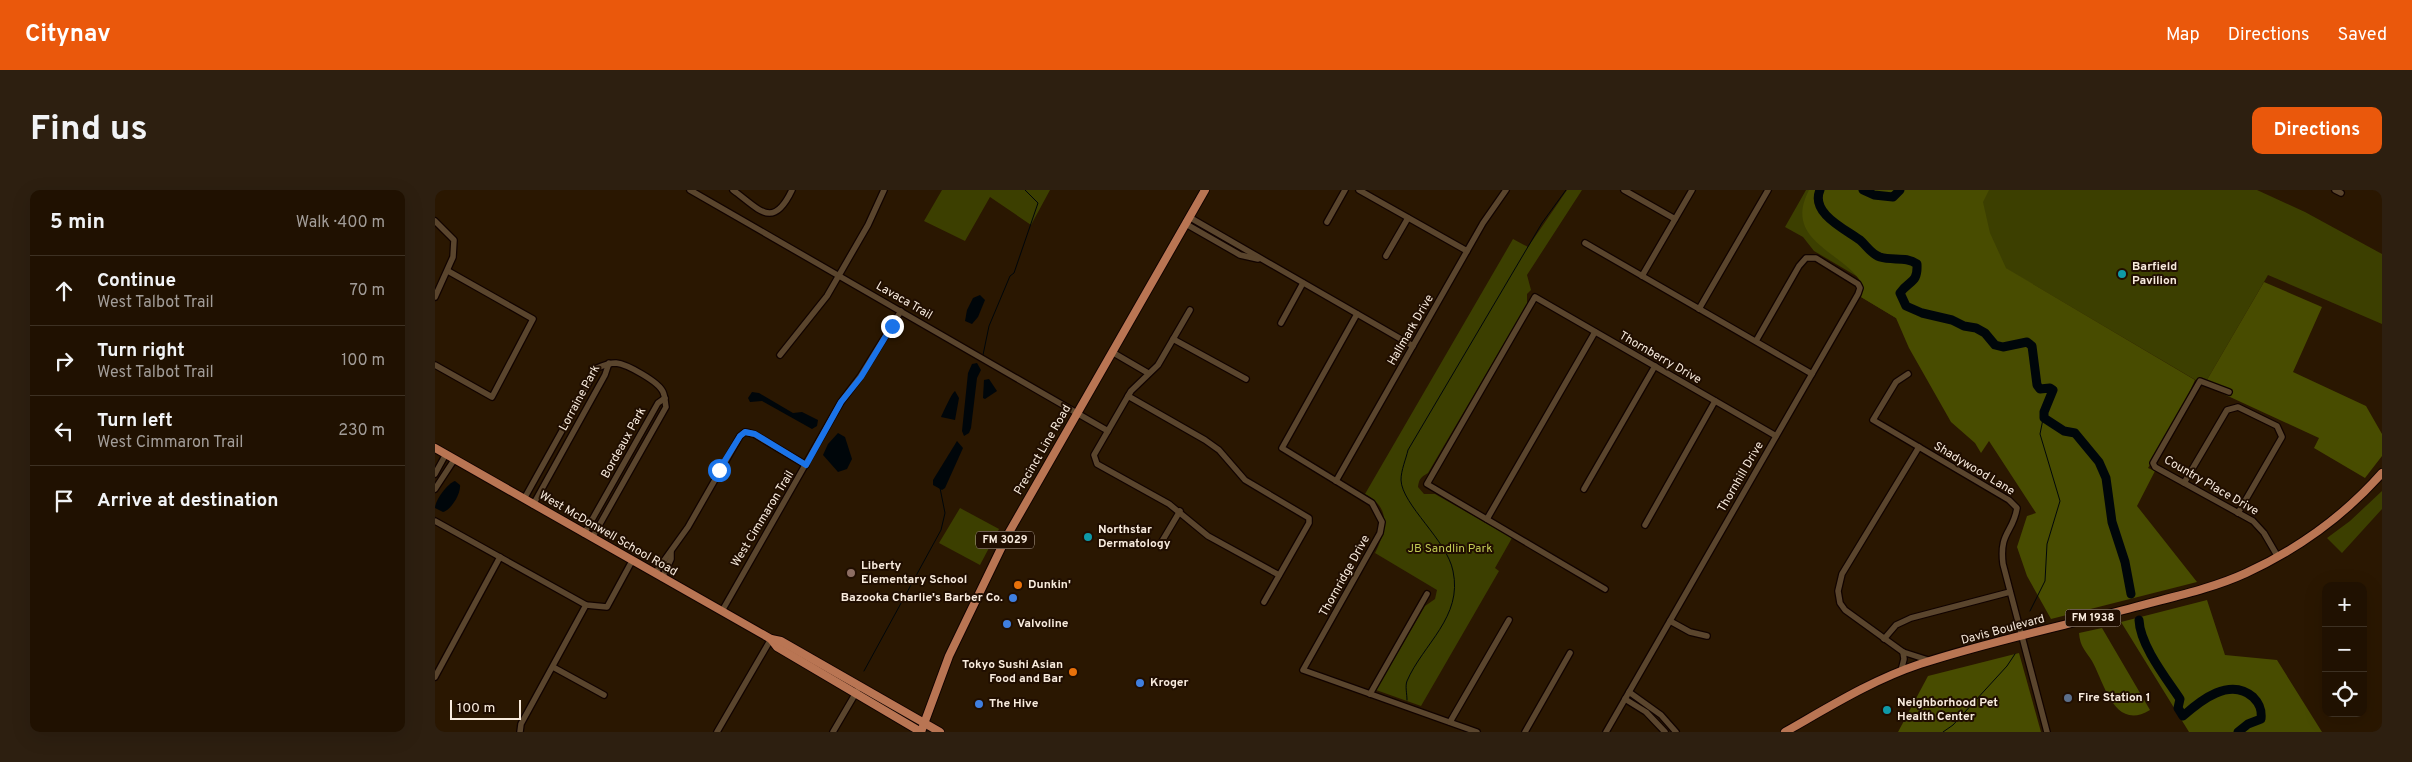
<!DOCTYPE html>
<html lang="en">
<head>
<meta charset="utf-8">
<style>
  :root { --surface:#201101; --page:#2d1f10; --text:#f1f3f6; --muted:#a29d99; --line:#3d3123; --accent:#ea580c }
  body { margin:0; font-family:Overpass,sans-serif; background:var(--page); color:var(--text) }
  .controls { position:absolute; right:15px; bottom:15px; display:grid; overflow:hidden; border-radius:10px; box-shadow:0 5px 20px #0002 }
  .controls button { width:45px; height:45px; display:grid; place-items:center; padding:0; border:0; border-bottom:1px solid var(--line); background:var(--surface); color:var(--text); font:25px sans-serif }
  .scale { position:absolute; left:15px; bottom:12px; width:71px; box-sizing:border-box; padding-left:5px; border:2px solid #f8ebdd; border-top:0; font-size:14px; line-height:18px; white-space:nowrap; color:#f8ebdd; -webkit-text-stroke:4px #200e00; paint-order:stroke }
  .stop { position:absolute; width:15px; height:15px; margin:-11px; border:4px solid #1a73e8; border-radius:50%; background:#fff }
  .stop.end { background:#1a73e8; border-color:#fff; box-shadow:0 1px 5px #0008 }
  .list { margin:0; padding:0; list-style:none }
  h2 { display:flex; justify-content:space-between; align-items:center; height:65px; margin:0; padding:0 20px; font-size:21px }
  h2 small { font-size:16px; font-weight:400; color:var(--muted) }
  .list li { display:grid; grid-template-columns:32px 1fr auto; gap:15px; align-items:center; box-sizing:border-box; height:70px; padding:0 20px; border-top:1px solid var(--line) }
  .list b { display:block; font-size:19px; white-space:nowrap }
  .list p { margin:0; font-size:16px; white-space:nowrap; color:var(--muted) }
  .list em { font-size:16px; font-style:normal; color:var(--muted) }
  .icon { flex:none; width:28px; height:28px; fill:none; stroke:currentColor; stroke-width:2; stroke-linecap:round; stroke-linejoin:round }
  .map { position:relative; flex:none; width:1947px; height:542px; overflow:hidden; border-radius:10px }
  header { display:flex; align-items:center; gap:30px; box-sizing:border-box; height:70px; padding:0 25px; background:var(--accent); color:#fff }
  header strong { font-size:24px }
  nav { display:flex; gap:28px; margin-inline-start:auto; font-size:18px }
  .intro { display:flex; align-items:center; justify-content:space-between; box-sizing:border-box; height:120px; padding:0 30px }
  h1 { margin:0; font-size:35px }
  .button { padding:12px 22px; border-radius:10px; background:var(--accent); color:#fff; font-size:18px; font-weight:700 }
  main { display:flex; gap:30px; padding:0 30px }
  aside { flex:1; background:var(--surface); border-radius:10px; box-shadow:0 5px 20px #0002 }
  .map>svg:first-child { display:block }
  .green { fill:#3c3f00 }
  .forest { fill:#484c00 }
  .water { fill:#00060a }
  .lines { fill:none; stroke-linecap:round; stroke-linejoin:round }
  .stream { stroke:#00060a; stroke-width:1 }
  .river { stroke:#00060a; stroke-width:9 }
  .minor-casing { stroke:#110300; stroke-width:8 }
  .major-casing { stroke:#110300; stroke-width:10 }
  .minor { stroke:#5a452d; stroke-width:5.5 }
  .major { stroke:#b97553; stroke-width:8 }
  .route { stroke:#1a73e8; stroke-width:6 }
  .culture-dot { fill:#0f9aa8; stroke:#200e00; stroke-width:2 }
  .education-dot { fill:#8d6e63; stroke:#200e00; stroke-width:2 }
  .food-dot { fill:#e8710a; stroke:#200e00; stroke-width:2 }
  .shop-dot { fill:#3f7fe0; stroke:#200e00; stroke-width:2 }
  .service-dot { fill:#5c6f8a; stroke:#200e00; stroke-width:2 }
  .labels { text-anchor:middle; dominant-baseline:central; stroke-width:4; stroke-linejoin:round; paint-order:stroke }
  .shield { fill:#200e00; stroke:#b7a99b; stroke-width:1 }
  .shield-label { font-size:11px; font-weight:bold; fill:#f8ebdd }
  .poi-label { font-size:12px; font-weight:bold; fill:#f8ebdd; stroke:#200e00; text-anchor:start }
  .street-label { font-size:12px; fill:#f8ebdd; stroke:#200e00 }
  .park-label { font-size:12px; fill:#c1ca54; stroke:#200e00 }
</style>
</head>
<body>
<header>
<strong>Citynav</strong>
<nav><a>Map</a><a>Directions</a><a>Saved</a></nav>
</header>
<div class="intro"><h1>Find us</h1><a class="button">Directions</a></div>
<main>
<aside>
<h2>5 min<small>Walk · 400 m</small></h2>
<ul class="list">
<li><svg class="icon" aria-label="ahead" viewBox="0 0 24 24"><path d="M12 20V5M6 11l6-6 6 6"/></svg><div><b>Continue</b><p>West Talbot Trail</p></div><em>70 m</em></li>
<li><svg class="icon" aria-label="right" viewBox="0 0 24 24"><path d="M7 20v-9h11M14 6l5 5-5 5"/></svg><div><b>Turn right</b><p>West Talbot Trail</p></div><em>100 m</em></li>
<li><svg class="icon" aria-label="left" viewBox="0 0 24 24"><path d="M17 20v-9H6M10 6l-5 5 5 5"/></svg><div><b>Turn left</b><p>West Cimmaron Trail</p></div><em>230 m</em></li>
<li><svg class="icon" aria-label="arrive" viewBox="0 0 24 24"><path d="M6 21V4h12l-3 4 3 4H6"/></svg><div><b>Arrive at destination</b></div></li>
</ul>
</aside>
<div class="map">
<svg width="1947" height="542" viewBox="0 0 1947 542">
  <rect width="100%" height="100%" fill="#2a1701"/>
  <!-- green -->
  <g class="green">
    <path d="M 507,0 L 615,0 L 596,35 L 555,7 L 530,51 L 489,31 Z"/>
    <path d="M 1132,0 L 1147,0 L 1092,85 L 1096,100 L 1092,104 L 1092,114 L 993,283 C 986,287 984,289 983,297 L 989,304 L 1000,304 L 1077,348 L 1060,378 L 1064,381 L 986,516 L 941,500 L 990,416 L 1000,409 L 1002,400 L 940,363 C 951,341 957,318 930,304 L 1078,49 L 1093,57 Z"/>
    <path d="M 1371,0 L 1822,0 L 1870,22 L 1947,64 L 1947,134 L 1833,85 L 1769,195 L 1516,46 L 1461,128 L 1426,107 L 1428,95 L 1423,87 L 1379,61 L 1368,47 L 1350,37 Z"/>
    <path d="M 1947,301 L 1947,319 L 1907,363 L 1892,348 L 1915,331 Z"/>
    <path d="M 525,318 L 564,339 L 545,375 L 504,353 Z"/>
  </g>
  <!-- forest -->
  <g class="forest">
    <path d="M 1374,0 L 1554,0 L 1548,12 L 1555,43 L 1571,78 L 1760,190 L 1739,236 L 1713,278 L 1720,281 L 1702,316 L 1762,392 L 1616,429 L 1592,386 L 1582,357 L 1592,326 L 1601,323 L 1554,251 L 1546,263 L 1540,253 L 1516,232 L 1474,158 L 1461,128 L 1426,107 L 1428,95 C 1409,61 1347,52 1374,0 Z"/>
    <path d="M 1829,92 L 1887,117 L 1858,182 L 1931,216 L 1947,244 L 1947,266 L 1930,288 L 1879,258 L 1884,248 L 1769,195 Z"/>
    <path d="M 1772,410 L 1790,465 L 1842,470 L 1887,542 L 1754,542 L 1686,432 Z"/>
    <path d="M 1667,438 L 1715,520 C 1679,542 1669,492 1657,471 C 1651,461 1645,457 1644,443 Z"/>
    <path d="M 1584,463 L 1606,542 L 1463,542 L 1493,486 Z"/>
  </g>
  <!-- water -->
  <g class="water">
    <path d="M 545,105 L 550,110 L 543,127 L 537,134 L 530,131 L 532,120 L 538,108 Z"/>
    <path d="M 542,173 L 546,180 L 542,188 L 536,238 L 534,243 L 529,246 L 527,241 L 533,183 L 537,174 Z"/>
    <path d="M 554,189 L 562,201 L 550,209 L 548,208 L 549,190 Z"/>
    <path d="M 520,201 L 524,208 L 520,230 L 506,227 C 509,221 516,204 520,201 Z"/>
    <path d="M 317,202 L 324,203 L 358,223 L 367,222 L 383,230 L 382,236 L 377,239 L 327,211 L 315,212 L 313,208 Z"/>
    <path d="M 403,243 L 410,247 L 417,269 L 412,279 L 403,282 L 388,265 L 393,254 Z"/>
    <path d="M 522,251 L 528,258 L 510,298 L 507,300 L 498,295 L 498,290 Z"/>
    <path d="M 20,291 L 25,295 C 26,304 16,320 8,322 L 0,318 C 0,310 13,293 20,291 Z"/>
  </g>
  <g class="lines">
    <!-- stream -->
    <g class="stream">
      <path d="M 548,165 L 554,136 L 575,86 L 579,83 L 603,13 L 590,0"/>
      <path d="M 1595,421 L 1610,391 L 1612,354 L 1625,311 L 1605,244 L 1609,224"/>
      <path d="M 429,481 L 506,340 L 510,323 L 505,298"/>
      <path d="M 972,510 C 972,504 970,496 972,491 C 988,454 1028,427 1018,381 C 1012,350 967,315 966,290 C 966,280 971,269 973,260 L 1107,33 L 1131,0"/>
      <path d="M 1508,542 L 1518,535 L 1572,476 L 1580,464"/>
    </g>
    <!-- river -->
    <g class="river">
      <path d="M 1385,0 C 1375,23 1410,39 1425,50 C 1432,56 1436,64 1445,67 C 1458,71 1471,66 1482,74 C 1483,94 1474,90 1465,103 L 1471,116 L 1487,123 L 1517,130 L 1529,136 L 1541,138 L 1550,143 L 1560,155 L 1568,157 L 1592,152 L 1597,156 L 1602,195 L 1605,199 L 1615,198 L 1618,200 L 1609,222 L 1609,228 L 1629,241 L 1640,243 L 1664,272 L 1671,288 L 1677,332 L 1690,372 L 1696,404"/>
      <path d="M 1428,0 L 1439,5 L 1458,7 L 1465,0"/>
      <path d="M 1704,430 C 1705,455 1731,488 1745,509 L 1743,518 L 1748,526 C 1766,510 1795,487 1818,507 C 1825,514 1827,520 1826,529 L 1813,534 L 1803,542"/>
    </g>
    <defs>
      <g id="minor">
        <path d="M 255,0 L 673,241"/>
        <path d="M 298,0 C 325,20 338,40 357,0"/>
        <path d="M 924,0 L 1032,61"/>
        <path d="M 1189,0 L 1240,29"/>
        <path d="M 1900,0 L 1906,3"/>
        <path d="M 754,27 L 978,156"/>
        <path d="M 0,31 L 19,50 L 18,67 L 0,107"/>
        <path d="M 892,32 L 910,0"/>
        <path d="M 751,34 L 805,65 L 823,69"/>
        <path d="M 1150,53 L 1377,184"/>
        <path d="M 951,66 L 973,28"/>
        <path d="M 1207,86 L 1257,0"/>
        <path d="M 1264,119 L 1333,0"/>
        <path d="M 755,120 L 723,175 L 696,201 L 659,265 L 662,274 L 734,314 L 773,346 L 844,385"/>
        <path d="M 922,124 L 847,258 L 937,313 L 947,332 L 945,343 L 868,480 L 1042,542"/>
        <path d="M 846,133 L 868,93"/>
        <path d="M 738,149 L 811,189"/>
        <path d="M 677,162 L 713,183"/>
        <path d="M 345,165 L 392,106 L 433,35 L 449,0"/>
        <path d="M 0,175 L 57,207 L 98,129 L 13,81"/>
        <path d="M 1473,184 L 1461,192 L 1438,230 L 1574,310 L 1582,318 C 1578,343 1564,342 1568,374 L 1612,542"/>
        <path d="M 1794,202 L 1765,191 L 1718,273 L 1720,277 L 1818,331 L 1829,343 L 1843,367"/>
        <path d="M 693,206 L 770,250 L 784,260 L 810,290 L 874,328 L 874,333 L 829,412"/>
        <path d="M 1484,257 L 1407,384 L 1403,401 L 1405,413 L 1410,420 L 1468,462 L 1496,471"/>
        <path d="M 0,284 L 11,264"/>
        <path d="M 901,291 L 1048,33 L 1071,0"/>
        <path d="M 1749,293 L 1792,220 L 1803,217 L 1842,236 L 1847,247 L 1803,323"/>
        <path d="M 0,299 L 19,270"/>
        <path d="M 1149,299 L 1220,176"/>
        <path d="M 89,309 L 162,178 C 169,175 174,173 181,173 C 192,174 224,192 228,202 C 230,206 230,212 231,217 L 157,348"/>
        <path d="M 98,315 L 170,185 L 174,173"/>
        <path d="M 1052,329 L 1160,142"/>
        <path d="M 0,331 L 151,415 L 172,417 L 197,371"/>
        <path d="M 1210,335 L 1280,211"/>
        <path d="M 149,344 L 223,213 L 230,208"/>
        <path d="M 726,353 L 745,321"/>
        <path d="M 220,383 L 253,337 L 305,246 L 310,242 L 319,244 L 371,275"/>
        <path d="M 227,388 L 236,369 L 236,362"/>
        <path d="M 1170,399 L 992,294 L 1100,107 L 1341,246"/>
        <path d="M 287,421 L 406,212 L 425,187 L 466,121"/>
        <path d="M 1235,431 L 1255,442 L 1272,446"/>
        <path d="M 1449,449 L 1461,435 L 1476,428 L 1575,402"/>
        <path d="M 118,477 L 169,505"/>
        <path d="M 1466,481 L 1469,469 L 1468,462"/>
        <path d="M 0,487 L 65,367"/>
        <path d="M 1194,502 L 1226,525 L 1241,542"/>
        <path d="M 935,504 L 992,404"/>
        <path d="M 1190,509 L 1211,522 L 1230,542"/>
        <path d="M 1015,532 L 1074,430"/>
        <path d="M 85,542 L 86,534 L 151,415"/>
        <path d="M 282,542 L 336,449"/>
        <path d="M 398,542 L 422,501"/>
        <path d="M 1090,542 L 1135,463"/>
        <path d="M 1171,542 L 1423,104 L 1425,98 L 1423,94 L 1381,68 L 1371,68 L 1364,76 L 1321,151"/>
      </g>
      <g id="major">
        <path d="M 0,258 L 336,449 L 342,457 L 486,542"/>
        <path d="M 336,449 L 346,451 L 505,542"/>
        <path d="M 486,542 L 514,466 L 572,346 L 770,0"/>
        <path d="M 1350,542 C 1394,517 1437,490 1485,474 C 1555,451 1628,436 1700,417 C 1737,407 1776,399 1811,383 C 1863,359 1909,326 1947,283"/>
      </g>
    </defs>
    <!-- minor casing -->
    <use href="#minor" class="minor-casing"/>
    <!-- major casing -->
    <use href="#major" class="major-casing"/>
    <!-- minor -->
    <use href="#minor" class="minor"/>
    <!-- major -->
    <use href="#major" class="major"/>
  </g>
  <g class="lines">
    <!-- route -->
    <path class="route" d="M 284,280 L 305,246 L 310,242 L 320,244 L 371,275 L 406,212 L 426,187 L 457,136"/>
  </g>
  <!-- markers -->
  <g class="culture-dot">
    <circle cx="1687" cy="84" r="5"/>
    <circle cx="653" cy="347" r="5"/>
    <circle cx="1452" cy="520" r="5"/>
  </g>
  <circle class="education-dot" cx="416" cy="383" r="5"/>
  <g class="food-dot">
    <circle cx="583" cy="395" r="5"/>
    <circle cx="638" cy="482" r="5"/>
  </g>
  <g class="shop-dot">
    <circle cx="578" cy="408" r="5"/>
    <circle cx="572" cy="434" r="5"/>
    <circle cx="705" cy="493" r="5"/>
    <circle cx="544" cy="514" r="5"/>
  </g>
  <circle class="service-dot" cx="1633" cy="508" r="5"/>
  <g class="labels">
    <!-- shield labels -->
    <g class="shield">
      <rect x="541" y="341.5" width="58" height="17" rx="4"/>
      <rect x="1630.5" y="419.5" width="55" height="17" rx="4"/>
    </g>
    <g class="shield-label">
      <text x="570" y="350">FM 3029</text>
      <text x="1658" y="428">FM 1938</text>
    </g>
    <!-- poi labels -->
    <g class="poi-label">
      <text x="1697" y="77">Barfield<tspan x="1697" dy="14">Pavilion</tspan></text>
      <text x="663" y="340">Northstar<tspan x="663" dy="14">Dermatology</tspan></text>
      <text x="426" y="376">Liberty<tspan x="426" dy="14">Elementary School</tspan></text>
      <text x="593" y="395">Dunkin'</text>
      <text x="568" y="408" text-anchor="end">Bazooka Charlie's Barber Co.</text>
      <text x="582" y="434">Valvoline</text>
      <text x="628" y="475" text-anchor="end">Tokyo Sushi Asian<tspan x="628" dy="14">Food and Bar</tspan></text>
      <text x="715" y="493">Kroger</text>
      <text x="1643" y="508">Fire Station 1</text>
      <text x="1462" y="513">Neighborhood Pet<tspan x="1462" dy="14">Health Center</tspan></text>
      <text x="554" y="514">The Hive</text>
    </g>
    <!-- street labels -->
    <g class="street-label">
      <text transform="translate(469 111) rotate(30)">Lavaca Trail</text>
      <text transform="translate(976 140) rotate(-60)">Hallmark Drive</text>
      <text transform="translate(1225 168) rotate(30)">Thornberry Drive</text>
      <text transform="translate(145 208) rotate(-62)">Lorraine Park</text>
      <text transform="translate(189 253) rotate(-61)">Bordeaux Park</text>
      <text transform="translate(608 260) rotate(-60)">Precinct Line Road</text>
      <text transform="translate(1539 279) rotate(31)">Shadywood Lane</text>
      <text transform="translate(1306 287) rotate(-60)">Thornhill Drive</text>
      <text transform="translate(1776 296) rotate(30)">Country Place Drive</text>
      <text transform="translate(328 329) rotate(-59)">West Cimmaron Trail</text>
      <text transform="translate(173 344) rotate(30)">West McDonwell School Road</text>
      <text transform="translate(910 386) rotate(-61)">Thornridge Drive</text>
      <text transform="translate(1568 440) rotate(-15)">Davis Boulevard</text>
    </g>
    <!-- park labels -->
    <g class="park-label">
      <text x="1015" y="359">JB Sandlin Park</text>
    </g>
  </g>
</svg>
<div class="controls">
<button>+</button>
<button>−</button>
<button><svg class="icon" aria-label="locate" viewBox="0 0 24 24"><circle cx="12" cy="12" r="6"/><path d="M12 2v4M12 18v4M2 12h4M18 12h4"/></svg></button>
</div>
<div class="scale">100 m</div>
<div class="stop" style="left:284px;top:280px"></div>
<div class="stop end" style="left:457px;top:136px"></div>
</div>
</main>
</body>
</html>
